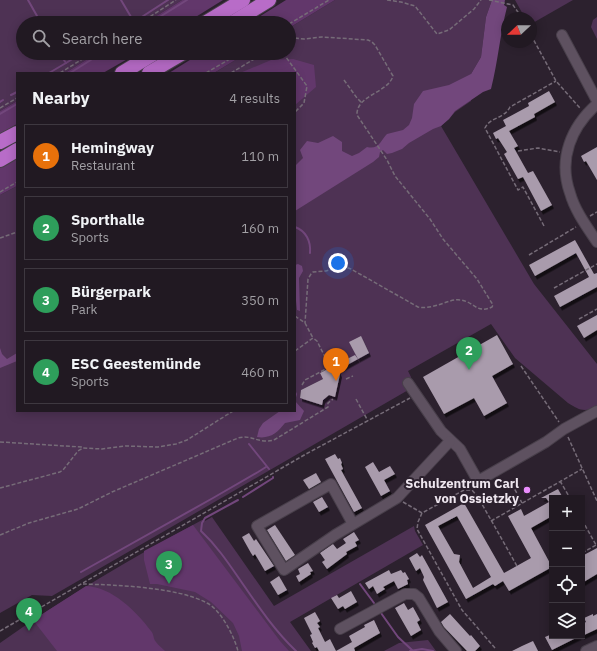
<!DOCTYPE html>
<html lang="en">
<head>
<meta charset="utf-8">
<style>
  :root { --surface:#211922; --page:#29222a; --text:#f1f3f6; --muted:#a2a0a5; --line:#3e3840; --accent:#db2777 }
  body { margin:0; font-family:"IBM Plex Sans",sans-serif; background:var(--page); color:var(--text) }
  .controls { position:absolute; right:12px; bottom:12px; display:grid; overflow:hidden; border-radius:0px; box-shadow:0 2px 10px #0003 }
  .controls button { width:36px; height:36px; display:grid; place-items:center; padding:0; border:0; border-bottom:1px solid var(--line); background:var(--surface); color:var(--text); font:20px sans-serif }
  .compass { position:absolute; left:501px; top:12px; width:36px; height:36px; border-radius:50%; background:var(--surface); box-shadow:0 2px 10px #0003; rotate:248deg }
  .you { position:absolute; left:338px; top:263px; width:14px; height:14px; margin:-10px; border:3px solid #fff; border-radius:50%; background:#1a73e8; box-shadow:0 0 0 6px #1a73e833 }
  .badge { display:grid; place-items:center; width:26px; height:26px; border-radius:50%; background:var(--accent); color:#fff; font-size:13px; font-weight:700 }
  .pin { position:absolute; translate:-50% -33px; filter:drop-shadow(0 1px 2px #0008) }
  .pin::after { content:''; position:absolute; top:21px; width:14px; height:12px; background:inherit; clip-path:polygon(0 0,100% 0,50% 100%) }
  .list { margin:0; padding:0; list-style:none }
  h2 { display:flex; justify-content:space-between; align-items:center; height:52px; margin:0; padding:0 16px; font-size:17px }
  h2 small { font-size:13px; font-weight:400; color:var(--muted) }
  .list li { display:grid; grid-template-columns:26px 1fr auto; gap:12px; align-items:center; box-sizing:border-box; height:64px; margin:0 8px 8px; padding:0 8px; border:1px solid var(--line); border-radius:0px }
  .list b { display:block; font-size:15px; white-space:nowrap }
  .list p { margin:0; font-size:13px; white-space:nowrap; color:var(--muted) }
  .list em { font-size:13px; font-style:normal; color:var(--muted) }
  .icon { flex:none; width:22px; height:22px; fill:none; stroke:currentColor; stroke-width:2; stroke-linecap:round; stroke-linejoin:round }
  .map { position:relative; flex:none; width:597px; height:651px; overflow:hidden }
  .search { position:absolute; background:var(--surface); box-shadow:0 2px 10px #0003; left:16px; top:16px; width:280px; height:44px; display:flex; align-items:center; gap:10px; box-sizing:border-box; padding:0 14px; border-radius:22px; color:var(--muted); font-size:15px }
  .panel { position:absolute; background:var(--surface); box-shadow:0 2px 10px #0003; left:16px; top:72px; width:280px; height:340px; border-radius:0px }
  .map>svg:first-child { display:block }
  .green { fill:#4e3254; fill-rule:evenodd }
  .forest { fill:#62376b }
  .water { fill:#72477c }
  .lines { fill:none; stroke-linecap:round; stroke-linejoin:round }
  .stream { stroke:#72477c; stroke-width:2 }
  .building { fill:#a99bac; fill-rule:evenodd; filter:url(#shadow) }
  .minor-casing { stroke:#483f4a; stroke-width:12 }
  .highway-casing { stroke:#483f4a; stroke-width:16 }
  .path { stroke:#766c78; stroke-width:1.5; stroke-dasharray:4 2; stroke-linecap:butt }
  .minor { stroke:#5e5160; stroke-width:10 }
  .highway { stroke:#b86cc8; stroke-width:14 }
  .poi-dot { fill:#ea8dfd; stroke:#2c212e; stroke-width:1.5 }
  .labels { text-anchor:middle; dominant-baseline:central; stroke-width:4; stroke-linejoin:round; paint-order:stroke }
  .poi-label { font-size:13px; font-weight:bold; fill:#eee6ef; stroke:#2c212e; text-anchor:end }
</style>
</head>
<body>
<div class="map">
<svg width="597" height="651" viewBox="0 0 597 651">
  <defs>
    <filter id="shadow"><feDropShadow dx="2" dy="3.5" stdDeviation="0" flood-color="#0009"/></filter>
  </defs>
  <rect width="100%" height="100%" fill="#2c212e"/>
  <!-- green -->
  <g class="green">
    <path d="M 0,0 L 182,0 L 145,23 L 23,23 L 23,53 L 97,53 L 65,73 L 17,73 L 17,101 L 0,111 Z"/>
    <path d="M 335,0 L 492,0 L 486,17 L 481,57 L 471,74 L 471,101 L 455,112 L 449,119 L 441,126 L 534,284 L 597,364 L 597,406 C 585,413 579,410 568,403 L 515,358 L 491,324 L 408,371 L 411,377 L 410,389 L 52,596 L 32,595 L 0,613 L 0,195 L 17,186 L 17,411 L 295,411 L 295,73 L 214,73 L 247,53 L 289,53 L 289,28 ZM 335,365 L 340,374 L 335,397 L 329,395 L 327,397 L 323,398 L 321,404 L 300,398 L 301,390 L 323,379 L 320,373 Z"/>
    <path d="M 515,0 L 573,0 L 531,24 L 531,18 L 525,18 Z"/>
    <path d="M 597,17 L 597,39 L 591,27 L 593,20 Z"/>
    <path d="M 212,517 L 274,606 L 414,526 L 415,531 L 423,545 L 290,622 L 311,651 L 0,651 L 0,643 C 65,597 132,558 202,520 L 205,521 Z"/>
    <path d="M 428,640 L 436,651 L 384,651 L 399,643 Z"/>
  </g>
  <!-- forest -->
  <g class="forest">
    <path d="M 182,0 L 223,0 L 186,23 L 145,23 Z"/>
    <path d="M 286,0 L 335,0 L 289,28 L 289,23 L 249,23 Z"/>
    <path d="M 97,53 L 138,53 L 103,73 L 65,73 Z"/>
    <path d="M 201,53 L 247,53 L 214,73 L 169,73 Z"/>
    <path d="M 293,59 L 314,65 L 316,87 L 295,105 L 295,73 L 240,73 L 271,60 Z"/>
    <path d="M 17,101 L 17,124 L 0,134 L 0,111 Z"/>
    <path d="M 17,158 L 17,186 L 0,195 L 0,167 Z"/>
    <path d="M 193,525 L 280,641 L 289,651 L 242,651 L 239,636 L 233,623 L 211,602 L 195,592 L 157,584 L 150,584 L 144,560 L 144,551 Z"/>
    <path d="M 86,586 C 112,587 136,611 151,631 C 154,634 153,639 156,642 C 158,645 162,648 165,651 L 57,651 L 33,620 Z"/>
  </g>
  <!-- water -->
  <g class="water">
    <path d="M 492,0 L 505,0 L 504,5 L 507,7 C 500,34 498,62 491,89 L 483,92 L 455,111 L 449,119 L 441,126 L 433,129 L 409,143 L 402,149 L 392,153 L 387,154 L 383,150 L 380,152 L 379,157 L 373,162 L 295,211 L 295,166 L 303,158 L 300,150 L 307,141 L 318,143 L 333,136 L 342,142 L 342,151 L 352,156 L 359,153 L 367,147 C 379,150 381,140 387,134 L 403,130 L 409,125 L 412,118 L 414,104 L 423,91 L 449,85 L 471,74 L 481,57 L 486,17 Z"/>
    <path d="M 298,264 L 302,266 L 303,271 L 299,278 L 300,311 L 297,310 L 295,291 L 295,265 Z"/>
    <path d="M 0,348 L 2,354 L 7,359 L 17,353 L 17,361 L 0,368 Z"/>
    <path d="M 295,390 L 297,394 L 295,401 L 304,411 L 300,420 L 285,423 C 277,433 270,439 257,437 L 259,429 L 263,423 L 280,411 L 295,411 Z"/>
  </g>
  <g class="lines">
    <!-- stream -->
    <g class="stream">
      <path d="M 28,0 L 41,23"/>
      <path d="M 121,0 L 134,22 L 168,0"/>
      <path d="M 150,23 L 187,0"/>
      <path d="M 59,53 L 66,63 L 82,53"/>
      <path d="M 49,73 L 66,63"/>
      <path d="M 70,73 L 102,53"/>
      <path d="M 11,95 L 17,92"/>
      <path d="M 0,102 L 3,100"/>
      <path d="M 0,114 L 17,104"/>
      <path d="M 295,227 C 306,231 311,241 310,253"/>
      <path d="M 249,444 L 269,469"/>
      <path d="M 243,497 L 273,478 L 273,477"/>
      <path d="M 238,500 L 205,518 L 202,523 L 201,531 C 216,545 227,561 238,577 C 256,603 273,629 296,651"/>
      <path d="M 81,572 L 213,498 L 258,472 L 266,467"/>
      <path d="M 360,584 L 374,603"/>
      <path d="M 381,613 L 398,637 L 412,650"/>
      <path d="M 410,651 L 422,649 L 433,651"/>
    </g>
  </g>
  <!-- building -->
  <g class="building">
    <path d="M 549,91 L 555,102 L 534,114 L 535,117 L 509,131 L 518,146 L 514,148 L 528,173 L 533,171 L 552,205 L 541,211 L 523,177 L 518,179 L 504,154 L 507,152 L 498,138 L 496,139 L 493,133 L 506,126 L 503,120 L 529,106 L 528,103 Z"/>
    <path d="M 597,147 L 597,180 L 586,161 L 584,162 L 581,156 Z"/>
    <path d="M 575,240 L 594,274 L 597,273 L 597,287 L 560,307 L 554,296 L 589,277 L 576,253 L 535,276 L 529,265 Z"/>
    <path d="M 597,315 L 597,330 L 584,338 L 577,326 Z"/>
    <path d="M 497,335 L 513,364 L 492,376 L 507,403 L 484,416 L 474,398 L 444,414 L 423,377 Z"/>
    <path d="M 361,336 L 369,353 L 358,359 L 349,342 Z"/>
    <path d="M 343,353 L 347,359 L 355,355 L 358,359 L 338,370 L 340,374 L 335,397 L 329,395 L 323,400 L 322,405 L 300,398 L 301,390 L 323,379 L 320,373 L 341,362 L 338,356 Z"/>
    <path d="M 335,454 L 338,459 L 340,458 L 342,463 L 341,464 L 343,469 L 341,470 L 362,508 L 354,512 L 325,459 Z"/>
    <path d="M 373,462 L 379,472 L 390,466 L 395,474 L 384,480 L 390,491 L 381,496 L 365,467 Z"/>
    <path d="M 316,473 L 321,482 L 309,489 L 303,480 Z"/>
    <path d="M 558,489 L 563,498 L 552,498 L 552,516 L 531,528 L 552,567 L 509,591 L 503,581 L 495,586 L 493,584 L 466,599 L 425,525 L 464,503 L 504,573 L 531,558 L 508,516 L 521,509 L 524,516 L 549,502 L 546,498 L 541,498 ZM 457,516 L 491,577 L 473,588 L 459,562 L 460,555 L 454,554 L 438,526 Z"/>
    <path d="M 322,497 L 328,507 L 319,512 L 313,502 Z"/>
    <path d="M 275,525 L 295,555 L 286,561 L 267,530 Z"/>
    <path d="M 354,532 L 359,540 L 355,542 L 357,546 L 346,552 L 347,554 L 327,569 L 322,562 L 325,560 L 320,553 L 333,544 L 337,549 L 346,543 L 343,539 Z"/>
    <path d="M 249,533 L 254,541 L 256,539 L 274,566 L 265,571 L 255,554 L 253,556 L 251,553 L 242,537 Z"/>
    <path d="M 597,548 L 597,574 L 582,583 L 582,556 Z"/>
    <path d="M 417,553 L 420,557 L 422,555 L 448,602 L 437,608 L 423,580 L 424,577 L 420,568 L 416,571 L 409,558 Z"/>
    <path d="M 308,563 L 313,571 L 310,572 L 311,574 L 299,582 L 296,576 L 300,574 L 298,569 Z"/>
    <path d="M 389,570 L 391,574 L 401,570 L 403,573 L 405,572 L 409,579 L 407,580 L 408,584 L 398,589 L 394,581 L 383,587 L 385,589 L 377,594 L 373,586 L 369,589 L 365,583 Z"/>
    <path d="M 279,576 L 287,590 L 278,595 L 270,582 Z"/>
    <path d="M 351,591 L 357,602 L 345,609 L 343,606 L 338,609 L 331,598 L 337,595 L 339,598 Z"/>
    <path d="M 404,603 L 408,610 L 413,607 L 420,620 L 417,622 L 421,630 L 411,636 L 395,608 Z"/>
    <path d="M 315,612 L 320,621 L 317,623 L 320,627 L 318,628 L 325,642 L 330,639 L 336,651 L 352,642 L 349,636 L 365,627 L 364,625 L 374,620 L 380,633 L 354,648 L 355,651 L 319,651 L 317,647 L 315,648 L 312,643 L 313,642 L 310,635 L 312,634 L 304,618 Z"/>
    <path d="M 450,614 L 470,636 L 471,635 L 480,646 L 475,651 L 467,651 L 444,627 L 441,622 Z"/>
    <path d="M 593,614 L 593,616 L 597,614 L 597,629 L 582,636 L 582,624 L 586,622 L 584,618 Z"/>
    <path d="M 552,634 L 552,636 L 580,636 L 552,650 L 545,637 Z"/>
    <path d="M 533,641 L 538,651 L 512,651 L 522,646 Z"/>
  </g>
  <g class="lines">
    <defs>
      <g id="minor">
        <path d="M 562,35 L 597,101"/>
        <path d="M 597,104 C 571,127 558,159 570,193 C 575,211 587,227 597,242"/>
        <path d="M 408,383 L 441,431 L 460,449 L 478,481 L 546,442 L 564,429 L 597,411"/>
        <path d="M 353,524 L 331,484 L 257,526 L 284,570 L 335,535 L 397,498 L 450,441"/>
        <path d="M 340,629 L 405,594 L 414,594 L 419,598 L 439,631 L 456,651"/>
        <path d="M 586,651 L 597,646"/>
      </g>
      <g id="highway">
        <path d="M 205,23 L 243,0"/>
        <path d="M 232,23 L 269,0"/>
        <path d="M 122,73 L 155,53"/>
        <path d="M 149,73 L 183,53"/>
        <path d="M 0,142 L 17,133"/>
        <path d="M 0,160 L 17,150"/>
      </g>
    </defs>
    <!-- minor casing -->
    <use href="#minor" class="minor-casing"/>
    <!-- highway casing -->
    <use href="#highway" class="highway-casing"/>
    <!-- path -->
    <g class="path">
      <path d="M 387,0 L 401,2 L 415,6 L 437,34 L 449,30 L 474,9 L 481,0"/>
      <path d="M 489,0 L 513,5 L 522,18"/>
      <path d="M 140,23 L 176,0"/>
      <path d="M 289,24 L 329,0"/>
      <path d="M 531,35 L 556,81 L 580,108"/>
      <path d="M 289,39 L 294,38 L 304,39 L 322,37 L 368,40 L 372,42 L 375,45 L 393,76 C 388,93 356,95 357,115 L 387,160 L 395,176 L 430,219 L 443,239 L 477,279 L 493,305 L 492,307 C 477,314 474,302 461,300 C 448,298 436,310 418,307 L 351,269 L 342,266 L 326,271 L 313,272 L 311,274 L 308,279 L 305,323"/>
      <path d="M 283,53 L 307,86 L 304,103 L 295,112"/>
      <path d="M 60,73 L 92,53"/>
      <path d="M 206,73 L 240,53"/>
      <path d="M 231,73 L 264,53"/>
      <path d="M 344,80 L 357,98 L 362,103"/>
      <path d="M 0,108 L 17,98"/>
      <path d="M 518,151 L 538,148 L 560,152"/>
      <path d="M 0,192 L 17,182"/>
      <path d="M 590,216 L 597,212"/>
      <path d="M 544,226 L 523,187 L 518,190 L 485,128 C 490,117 504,119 510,107 L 556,81"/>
      <path d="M 0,238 L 17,232"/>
      <path d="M 529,255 L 576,227"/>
      <path d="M 554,288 L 597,264"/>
      <path d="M 295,316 L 305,323 L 313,338"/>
      <path d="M 579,319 L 597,309"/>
      <path d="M 295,351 L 313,338 L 317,341 L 327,361"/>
      <path d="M 521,366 L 559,422"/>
      <path d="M 346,379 L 353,376"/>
      <path d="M 302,385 L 305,380 L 324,370 L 327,361 L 335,357 L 342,371"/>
      <path d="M 356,399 L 368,421"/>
      <path d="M 568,437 L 597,501"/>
      <path d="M 0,442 L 82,447"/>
      <path d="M 560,481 L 570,498"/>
      <path d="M 512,484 L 522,503"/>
      <path d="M 0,488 L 60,472 L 63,470 L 78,451 L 83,448 L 102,449 L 126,446 L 158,447 L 176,444 L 187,440 L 233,411"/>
      <path d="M 465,489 L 472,485"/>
      <path d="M 403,502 L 422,513"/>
      <path d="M 582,520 L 596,545"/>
      <path d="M 491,521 L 582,469"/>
      <path d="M 0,535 L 29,523 L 78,509 L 112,492 L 238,438 C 252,434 257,444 274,440 L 328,407 L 328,403 L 333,399"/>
      <path d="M 582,553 L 596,545"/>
      <path d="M 83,584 C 117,585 177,587 207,603 C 221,610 234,636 238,651"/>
      <path d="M 0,631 L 306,454 L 410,398"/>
      <path d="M 495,648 L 462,610 L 417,529 L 418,522 L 422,513 L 464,490 L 472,490 L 478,497 L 517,566"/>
    </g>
    <!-- minor -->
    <use href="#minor" class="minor"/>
    <!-- highway -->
    <use href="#highway" class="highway"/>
  </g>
  <!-- markers -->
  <circle class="poi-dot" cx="527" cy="490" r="4"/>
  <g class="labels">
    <!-- poi labels -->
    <g class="poi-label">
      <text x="519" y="483">Schulzentrum Carl<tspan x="519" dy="15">von Ossietzky</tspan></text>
    </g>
  </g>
</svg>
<div class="controls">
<button>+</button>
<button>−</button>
<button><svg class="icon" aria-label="locate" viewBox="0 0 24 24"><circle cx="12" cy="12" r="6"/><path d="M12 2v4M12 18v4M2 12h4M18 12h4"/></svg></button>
<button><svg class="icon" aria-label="layers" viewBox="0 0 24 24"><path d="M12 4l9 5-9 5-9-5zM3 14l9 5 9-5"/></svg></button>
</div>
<svg class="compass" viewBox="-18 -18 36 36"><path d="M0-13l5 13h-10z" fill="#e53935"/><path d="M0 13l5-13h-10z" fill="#a2a0a5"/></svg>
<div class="you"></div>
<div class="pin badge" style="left:336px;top:381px;background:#e8710a">1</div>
<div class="pin badge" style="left:469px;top:370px;background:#2e9e5b">2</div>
<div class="pin badge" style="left:169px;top:584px;background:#2e9e5b">3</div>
<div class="pin badge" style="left:29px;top:631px;background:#2e9e5b">4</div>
<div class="search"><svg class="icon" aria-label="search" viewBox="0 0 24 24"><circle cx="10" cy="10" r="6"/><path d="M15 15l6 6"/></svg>Search here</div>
<section class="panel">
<h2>Nearby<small>4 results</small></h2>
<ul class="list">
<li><span class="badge" style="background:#e8710a">1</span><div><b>Hemingway</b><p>Restaurant</p></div><em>110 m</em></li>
<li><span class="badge" style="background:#2e9e5b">2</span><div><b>Sporthalle</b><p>Sports</p></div><em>160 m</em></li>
<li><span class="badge" style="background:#2e9e5b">3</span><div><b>Bürgerpark</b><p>Park</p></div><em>350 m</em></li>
<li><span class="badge" style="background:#2e9e5b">4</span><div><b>ESC Geestemünde</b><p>Sports</p></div><em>460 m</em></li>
</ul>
</section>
</div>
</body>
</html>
